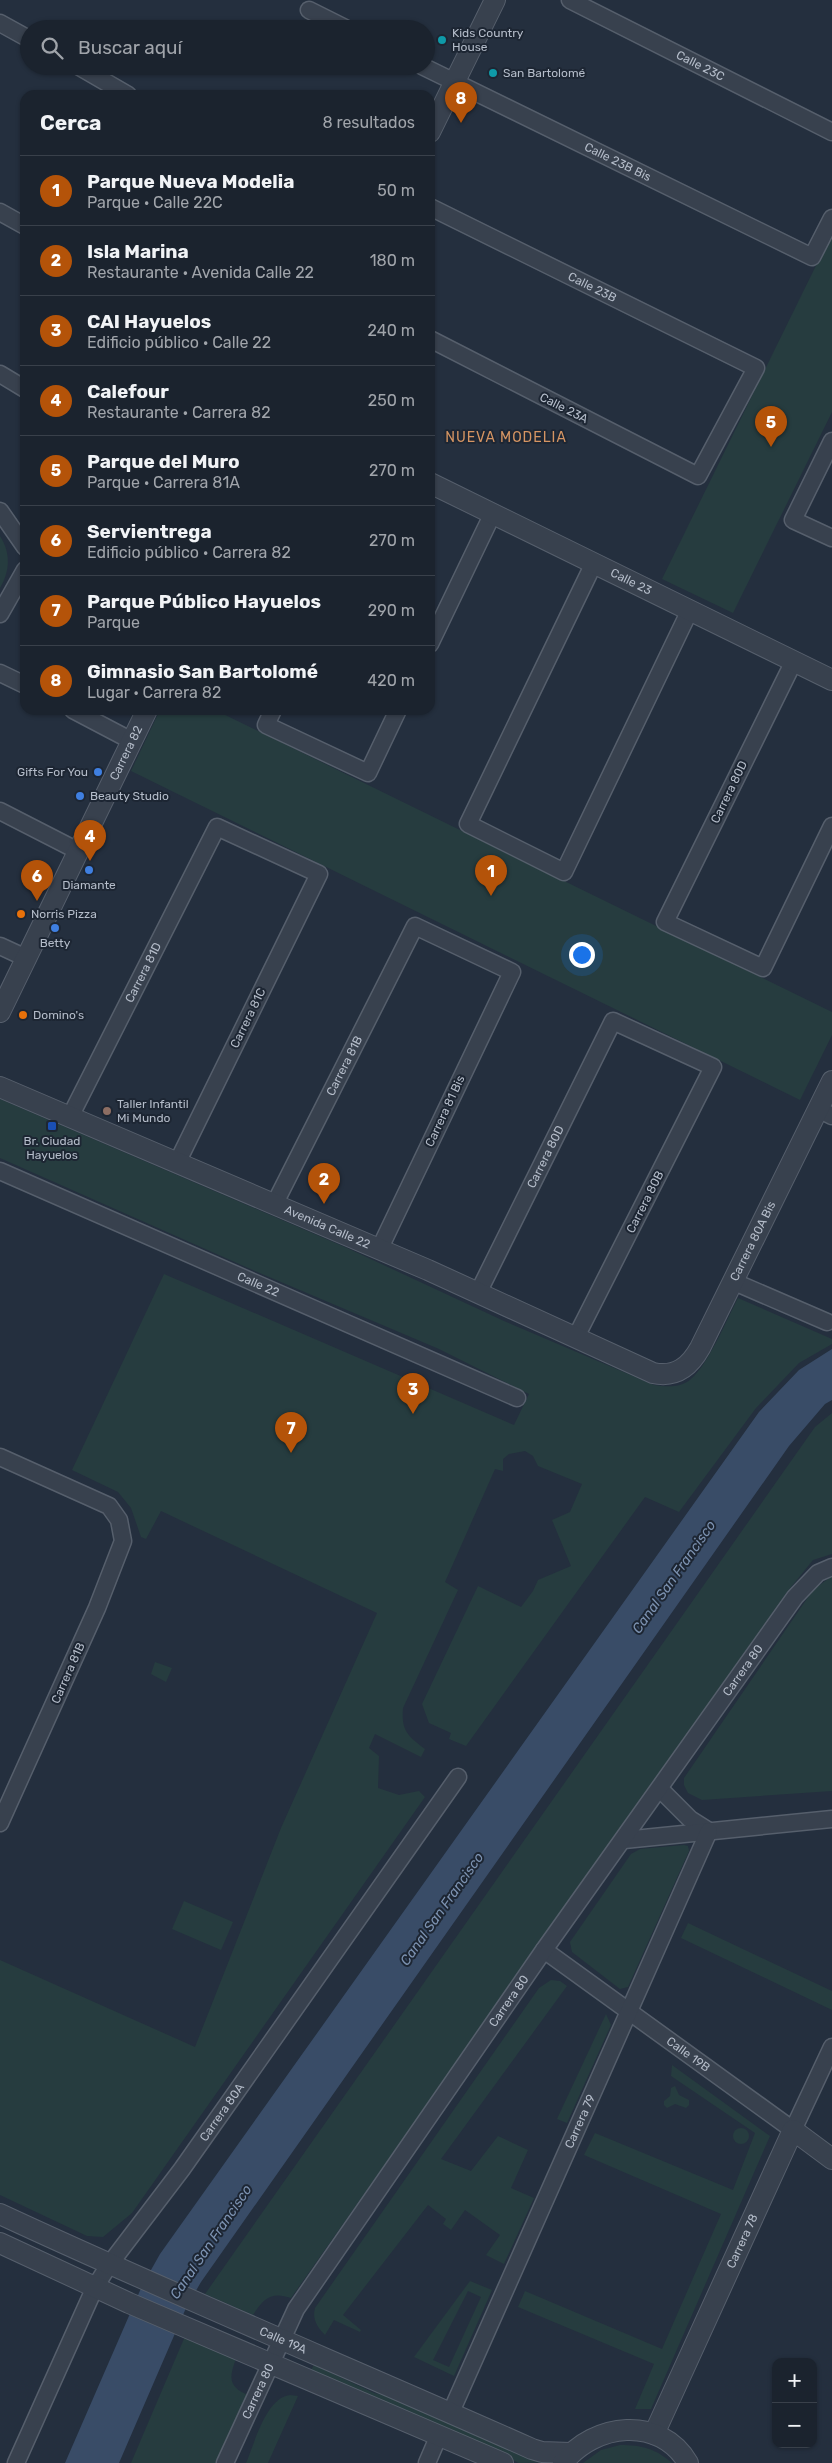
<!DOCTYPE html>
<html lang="es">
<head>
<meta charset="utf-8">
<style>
  :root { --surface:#1b232e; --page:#282f3a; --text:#f1f3f6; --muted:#a0a4aa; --line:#39404a; --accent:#b45309 }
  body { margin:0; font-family:Rubik,sans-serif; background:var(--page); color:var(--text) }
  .controls { position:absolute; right:15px; bottom:15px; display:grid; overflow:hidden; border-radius:10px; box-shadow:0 1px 4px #0004 }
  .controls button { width:45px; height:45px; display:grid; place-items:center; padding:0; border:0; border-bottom:1px solid var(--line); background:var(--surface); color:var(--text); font:25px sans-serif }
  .you { position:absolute; left:581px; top:954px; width:18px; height:18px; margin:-12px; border:4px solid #fff; border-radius:50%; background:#1a73e8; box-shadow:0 0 0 8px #1a73e833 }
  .badge { display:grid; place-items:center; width:32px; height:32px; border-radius:50%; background:var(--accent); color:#fff; font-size:16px; font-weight:700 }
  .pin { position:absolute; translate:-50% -41px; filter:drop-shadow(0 1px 2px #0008) }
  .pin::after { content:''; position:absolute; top:26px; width:18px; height:15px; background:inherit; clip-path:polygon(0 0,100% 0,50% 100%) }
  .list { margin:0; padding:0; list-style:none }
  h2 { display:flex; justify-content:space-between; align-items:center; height:65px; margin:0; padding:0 20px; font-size:21px }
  h2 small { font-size:16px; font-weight:400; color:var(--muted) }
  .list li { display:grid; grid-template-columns:32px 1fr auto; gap:15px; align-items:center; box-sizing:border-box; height:70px; padding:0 20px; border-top:1px solid var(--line) }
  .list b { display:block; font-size:19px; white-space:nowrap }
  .list p { margin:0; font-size:16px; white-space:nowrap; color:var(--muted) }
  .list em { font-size:16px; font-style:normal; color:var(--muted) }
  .icon { flex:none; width:28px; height:28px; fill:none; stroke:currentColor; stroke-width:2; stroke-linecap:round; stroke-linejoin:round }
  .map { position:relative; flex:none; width:832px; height:2463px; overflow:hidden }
  .search { position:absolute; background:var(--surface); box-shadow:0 1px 4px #0004; left:20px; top:20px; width:415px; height:55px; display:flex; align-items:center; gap:12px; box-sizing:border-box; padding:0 18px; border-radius:28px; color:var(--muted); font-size:19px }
  .panel { position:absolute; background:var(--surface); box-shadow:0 1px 4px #0004; left:20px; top:90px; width:415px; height:625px; border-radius:15px }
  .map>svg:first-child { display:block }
  .green { fill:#263c3f; fill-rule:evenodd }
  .water { fill:#394c67 }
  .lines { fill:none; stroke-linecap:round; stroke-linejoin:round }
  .minor-casing { stroke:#565f6c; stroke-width:19 }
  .tertiary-casing { stroke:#565f6c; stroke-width:22 }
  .minor { stroke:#38414e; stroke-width:16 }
  .tertiary { stroke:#38414e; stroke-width:20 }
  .culture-dot { fill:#0f9aa8; stroke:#1d2633; stroke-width:2 }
  .shop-dot { fill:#3f7fe0; stroke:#1d2633; stroke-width:2 }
  .food-dot { fill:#e8710a; stroke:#1d2633; stroke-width:2 }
  .education-dot { fill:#8d6e63; stroke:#1d2633; stroke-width:2 }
  .transit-dot { fill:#1a4fb4; stroke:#1d2633; stroke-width:2 }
  .labels { text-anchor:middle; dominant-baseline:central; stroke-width:4; stroke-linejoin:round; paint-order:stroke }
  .poi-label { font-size:12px; fill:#b4bcc9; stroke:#1d2633; text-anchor:start }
  .street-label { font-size:12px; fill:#b4bcc9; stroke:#1d2633 }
  .neighbourhood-label { font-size:14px; letter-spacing:1px; fill:#d59563; stroke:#1d2633 }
  .water-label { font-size:14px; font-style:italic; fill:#7c92b1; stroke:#1d2633 }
</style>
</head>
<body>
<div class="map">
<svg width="832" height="2463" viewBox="0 0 832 2463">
  <rect width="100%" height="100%" fill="#242f3e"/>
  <!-- green -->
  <g class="green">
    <path d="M 832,233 L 832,412 L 733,613 L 662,579 Z"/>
    <path d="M 0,536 C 11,553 10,571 0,588 Z"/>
    <path d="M 160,710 L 215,710 L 832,1012 L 832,1035 L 800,1100 L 131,771 Z"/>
    <path d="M 0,1099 L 347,1248 L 504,1321 L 654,1385 C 667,1387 681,1388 691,1379 C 708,1365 727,1319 738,1298 L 832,1339 L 832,1344 L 799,1363 L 756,1408 L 679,1512 L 645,1497 L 466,1746 L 449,1739 L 451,1733 L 429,1723 L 422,1704 L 478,1586 L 521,1607 L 533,1591 L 538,1580 L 571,1566 L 552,1520 L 570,1512 L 582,1484 L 538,1466 L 533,1456 L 525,1451 L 509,1454 L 503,1459 L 503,1471 L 495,1469 L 445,1582 L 458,1590 L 403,1708 C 401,1731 408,1736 425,1749 L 421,1757 L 375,1734 L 369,1748 L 379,1756 L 378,1788 L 399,1795 L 419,1791 L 425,1797 L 132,2213 L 103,2237 L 87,2236 L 0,2195 L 0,1960 L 195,2047 L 281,1828 L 377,1613 L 161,1511 L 146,1539 L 141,1537 L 131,1508 L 118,1492 L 72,1470 L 164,1274 L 514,1425 L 529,1394 L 439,1349 L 255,1271 L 0,1158 Z"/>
    <path d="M 832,1413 L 832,1554 L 813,1560 L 787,1592 L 291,2298 C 271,2291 263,2299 253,2315 L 205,2294 L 815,1427 Z"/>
    <path d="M 832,1576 L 832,1791 L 702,1800 L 688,1793 L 684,1785 L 684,1778 L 813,1590 Z"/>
    <path d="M 155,1662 L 172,1668 L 166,1682 L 151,1674 Z"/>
    <path d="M 684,1845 L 688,1846 L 689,1851 L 628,1987 L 620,1989 L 572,1952 L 570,1942 L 631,1854 L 640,1849 Z"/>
    <path d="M 184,1901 L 233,1922 L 221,1950 L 172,1929 Z"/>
    <path d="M 688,1923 L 832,1991 L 832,2010 L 681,1938 Z"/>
    <path d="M 551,1980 L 560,1981 L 567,1986 L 441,2159 L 471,2171 L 498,2136 L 528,2150 L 511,2188 L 534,2198 L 504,2264 L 486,2255 L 500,2235 L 465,2210 L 451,2230 L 443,2224 L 446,2219 L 428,2205 L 343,2315 L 361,2330 L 360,2332 L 334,2320 L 325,2335 C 317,2327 312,2319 315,2308 L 539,1988 Z"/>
    <path d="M 606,2014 L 611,2025 L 567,2123 L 557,2119 Z"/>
    <path d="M 672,2065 L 770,2136 L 651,2409 L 635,2409 L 654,2364 L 518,2307 L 525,2291 L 662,2349 L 721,2214 L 584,2155 L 595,2133 L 733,2190 L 755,2133 L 671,2076 Z"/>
    <path d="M 675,2086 L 679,2095 L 689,2100 L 689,2105 L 686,2108 L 675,2104 L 667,2108 L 664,2105 L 664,2101 L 670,2096 L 671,2088 Z"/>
    <circle cx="741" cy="2136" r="8"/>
    <path d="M 470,2281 L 492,2290 L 454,2376 L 414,2357 ZM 468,2291 L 481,2297 L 449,2367 L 433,2360 Z"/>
    <path d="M 186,2334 L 237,2356 C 230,2375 226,2386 248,2395 L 218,2463 L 131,2463 Z"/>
    <path d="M 314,2365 L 374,2393 L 412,2401 L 554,2462 L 519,2463 L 311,2370 Z"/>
    <path d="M 290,2395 L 298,2396 L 268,2463 L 246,2463 C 255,2442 266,2398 290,2395 Z"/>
    <path d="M 620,2445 C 642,2445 656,2449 672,2463 L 583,2463 L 601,2450 Z"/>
  </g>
  <!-- water -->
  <path class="water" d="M 832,1349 L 832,1400 L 825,1404 L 789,1446 L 201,2282 L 186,2308 L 119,2463 L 65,2463 L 142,2286 L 160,2254 L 759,1412 L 799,1370 Z"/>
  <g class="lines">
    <defs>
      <g id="minor">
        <path id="s1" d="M 570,0 L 832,132"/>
        <path d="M 309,10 L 347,29"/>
        <path d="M 0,23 L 29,39"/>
        <path d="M 78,66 L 128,95"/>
        <path id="s2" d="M 422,66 L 812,257 L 832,218"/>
        <path id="s3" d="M 430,207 L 756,368 L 698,476 L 430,339"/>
        <path d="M 0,212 L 25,226"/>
        <path d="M 0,374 L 25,389"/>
        <path d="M 832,441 L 793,520 L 832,538"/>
        <path d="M 0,511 L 25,547"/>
        <path d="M 594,563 L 468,824 L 564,872 L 690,610"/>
        <path d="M 0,614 L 25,570"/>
        <path d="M 430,644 L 493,513"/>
        <path d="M 794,661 L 665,922 L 763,968 L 832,826"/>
        <path d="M 0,673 L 25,685"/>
        <path d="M 73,710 L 132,741"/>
        <path d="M 273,710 L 266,725 L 368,773 L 398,710"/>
        <path d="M 0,811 L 78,851"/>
        <path d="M 0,946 L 26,958"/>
        <path d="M 818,1109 L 832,1116"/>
        <path id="s4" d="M 70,1117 L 217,827 L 319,874 L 177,1163"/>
        <path id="s5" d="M 0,1171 L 517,1398"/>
        <path id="s6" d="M 274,1205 L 415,926 L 512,972 L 379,1250"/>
        <path d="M 732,1281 L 827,1322"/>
        <path id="s7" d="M 478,1293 L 613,1021 L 713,1067 L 576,1337"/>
        <path d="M 0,1457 L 109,1506 L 119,1520 L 123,1541 L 97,1608 L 0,1823"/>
        <path d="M 660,1789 L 690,1819 L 709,1831"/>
        <path d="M 624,1840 L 832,1819"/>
        <path id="s8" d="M 544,1950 L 793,2130 L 832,2047"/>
        <path id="s9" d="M 451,2412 L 709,1831"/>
        <path id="s10" d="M 16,2463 L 95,2287 L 109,2265 L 182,2169 L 458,1777"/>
        <path id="s11" d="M 225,2463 L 296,2309 L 544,1950 L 795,1597 L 818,1573 L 832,1567"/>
        <path d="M 427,2463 L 439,2435"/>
      </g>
      <g id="tertiary">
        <path d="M 430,132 L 495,0"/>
        <path id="s12" d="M 430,483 L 832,680"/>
        <path id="s13" d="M 0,1012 L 147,710"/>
        <path id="s14" d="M 0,1087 L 428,1270 L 653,1373 C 676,1378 690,1366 700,1348 L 832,1081"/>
        <path id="s15" d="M 0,2214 C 176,2296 355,2370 532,2449 L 542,2452 L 570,2453"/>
        <path d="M 0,2243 L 129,2303 L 503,2463"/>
        <path id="s16" d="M 654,2434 L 793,2130 L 832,2159"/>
        <path d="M 563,2463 C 594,2423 660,2415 688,2463"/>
      </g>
    </defs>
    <!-- minor casing -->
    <use href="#minor" class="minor-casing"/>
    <!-- tertiary casing -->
    <use href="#tertiary" class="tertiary-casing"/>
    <!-- minor -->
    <use href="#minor" class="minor"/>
    <!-- tertiary -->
    <use href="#tertiary" class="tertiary"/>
  </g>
  <!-- markers -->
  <g class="culture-dot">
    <circle cx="442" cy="40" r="5"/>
    <circle cx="493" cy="73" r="5"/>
  </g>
  <g class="shop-dot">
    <circle cx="98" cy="772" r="5"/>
    <circle cx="80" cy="796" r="5"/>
    <circle cx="89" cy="870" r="5"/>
    <circle cx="55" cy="928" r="5"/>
  </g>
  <g class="food-dot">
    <circle cx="21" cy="914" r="5"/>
    <circle cx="23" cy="1015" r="5"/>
  </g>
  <circle class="education-dot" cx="107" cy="1111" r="5"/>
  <rect class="transit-dot" x="47" y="1121" width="10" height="10" rx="2.5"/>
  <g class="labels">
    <!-- poi labels -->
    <g class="poi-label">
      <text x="452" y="33">Kids Country<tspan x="452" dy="14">House</tspan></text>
      <text x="503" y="73">San Bartolomé</text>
      <text x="88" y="772" text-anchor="end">Gifts For You</text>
      <text x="90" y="796">Beauty Studio</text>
      <text x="89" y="885" text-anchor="middle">Diamante</text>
      <text x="31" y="914">Norris Pizza</text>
      <text x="55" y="943" text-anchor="middle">Betty</text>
      <text x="33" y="1015">Domino's</text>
      <text x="117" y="1104">Taller Infantil<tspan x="117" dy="14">Mi Mundo</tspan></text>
      <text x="52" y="1141" text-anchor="middle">Br. Ciudad<tspan x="52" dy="14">Hayuelos</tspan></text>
    </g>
    <!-- street labels -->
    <g class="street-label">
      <text stroke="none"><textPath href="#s1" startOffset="146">Calle 23C</textPath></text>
      <text stroke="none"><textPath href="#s2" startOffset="218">Calle 23B Bis</textPath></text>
      <text stroke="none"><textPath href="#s3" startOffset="181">Calle 23B</textPath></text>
      <text transform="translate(564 408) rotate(27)">Calle 23A</text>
      <text stroke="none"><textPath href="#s12" startOffset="224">Calle 23</textPath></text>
      <text stroke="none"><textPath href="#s13" startOffset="288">Carrera 82</textPath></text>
      <text transform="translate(729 792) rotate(-64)">Carrera 80D</text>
      <text stroke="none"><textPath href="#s4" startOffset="162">Carrera 81D</textPath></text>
      <text transform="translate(248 1018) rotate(-64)">Carrera 81C</text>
      <text stroke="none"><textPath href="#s6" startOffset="156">Carrera 81B</textPath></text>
      <text transform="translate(445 1111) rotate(-65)">Carrera 81 Bis</text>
      <text stroke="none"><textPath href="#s7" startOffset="152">Carrera 80D</textPath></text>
      <text transform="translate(645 1202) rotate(-63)">Carrera 80B</text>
      <text stroke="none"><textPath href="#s14" startOffset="356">Avenida Calle 22</textPath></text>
      <text stroke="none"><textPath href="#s14" startOffset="890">Carrera 80A Bis</textPath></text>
      <text stroke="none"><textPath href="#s5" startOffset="282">Calle 22</textPath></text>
      <text stroke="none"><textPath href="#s11" startOffset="949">Carrera 80</textPath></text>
      <text transform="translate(68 1673) rotate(-66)">Carrera 81B</text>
      <text stroke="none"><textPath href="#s11" startOffset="544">Carrera 80</textPath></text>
      <text stroke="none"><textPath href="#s8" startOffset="178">Calle 19B</textPath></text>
      <text stroke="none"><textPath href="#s10" startOffset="409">Carrera 80A</textPath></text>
      <text stroke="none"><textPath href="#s9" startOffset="318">Carrera 79</textPath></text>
      <text stroke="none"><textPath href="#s16" startOffset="212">Carrera 78</textPath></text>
      <text stroke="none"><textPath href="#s15" startOffset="310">Calle 19A</textPath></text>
      <text stroke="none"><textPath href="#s11" startOffset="79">Carrera 80</textPath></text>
    </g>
    <!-- neighbourhood labels -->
    <g class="neighbourhood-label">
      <text x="506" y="437">NUEVA MODELIA</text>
    </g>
    <!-- water labels -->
    <g class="water-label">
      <text transform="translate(674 1577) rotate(-55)">Canal San Francisco</text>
      <text transform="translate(442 1909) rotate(-55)">Canal San Francisco</text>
      <text transform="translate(211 2242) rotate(-56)">Canal San Francisco</text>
    </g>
  </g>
</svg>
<div class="controls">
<button>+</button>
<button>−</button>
</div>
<div class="you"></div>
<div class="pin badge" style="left:491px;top:896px">1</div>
<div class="pin badge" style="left:324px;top:1204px">2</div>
<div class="pin badge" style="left:413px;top:1414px">3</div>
<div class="pin badge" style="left:90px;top:861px">4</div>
<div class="pin badge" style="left:771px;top:447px">5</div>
<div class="pin badge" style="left:37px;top:901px">6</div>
<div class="pin badge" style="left:291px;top:1453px">7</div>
<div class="pin badge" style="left:461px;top:123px">8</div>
<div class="search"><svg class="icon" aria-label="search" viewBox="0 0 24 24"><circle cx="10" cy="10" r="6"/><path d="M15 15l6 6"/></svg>Buscar aquí</div>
<section class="panel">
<h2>Cerca<small>8 resultados</small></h2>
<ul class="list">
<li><span class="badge">1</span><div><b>Parque Nueva Modelia</b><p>Parque · Calle 22C</p></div><em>50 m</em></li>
<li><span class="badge">2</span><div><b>Isla Marina</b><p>Restaurante · Avenida Calle 22</p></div><em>180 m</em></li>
<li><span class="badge">3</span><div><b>CAI Hayuelos</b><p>Edificio público · Calle 22</p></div><em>240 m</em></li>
<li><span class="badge">4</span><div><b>Calefour</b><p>Restaurante · Carrera 82</p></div><em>250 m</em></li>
<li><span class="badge">5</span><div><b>Parque del Muro</b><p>Parque · Carrera 81A</p></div><em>270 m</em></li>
<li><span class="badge">6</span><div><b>Servientrega</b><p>Edificio público · Carrera 82</p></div><em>270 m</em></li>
<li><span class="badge">7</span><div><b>Parque Público Hayuelos</b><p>Parque</p></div><em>290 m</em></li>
<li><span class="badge">8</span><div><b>Gimnasio San Bartolomé</b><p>Lugar · Carrera 82</p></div><em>420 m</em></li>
</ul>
</section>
</div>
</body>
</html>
